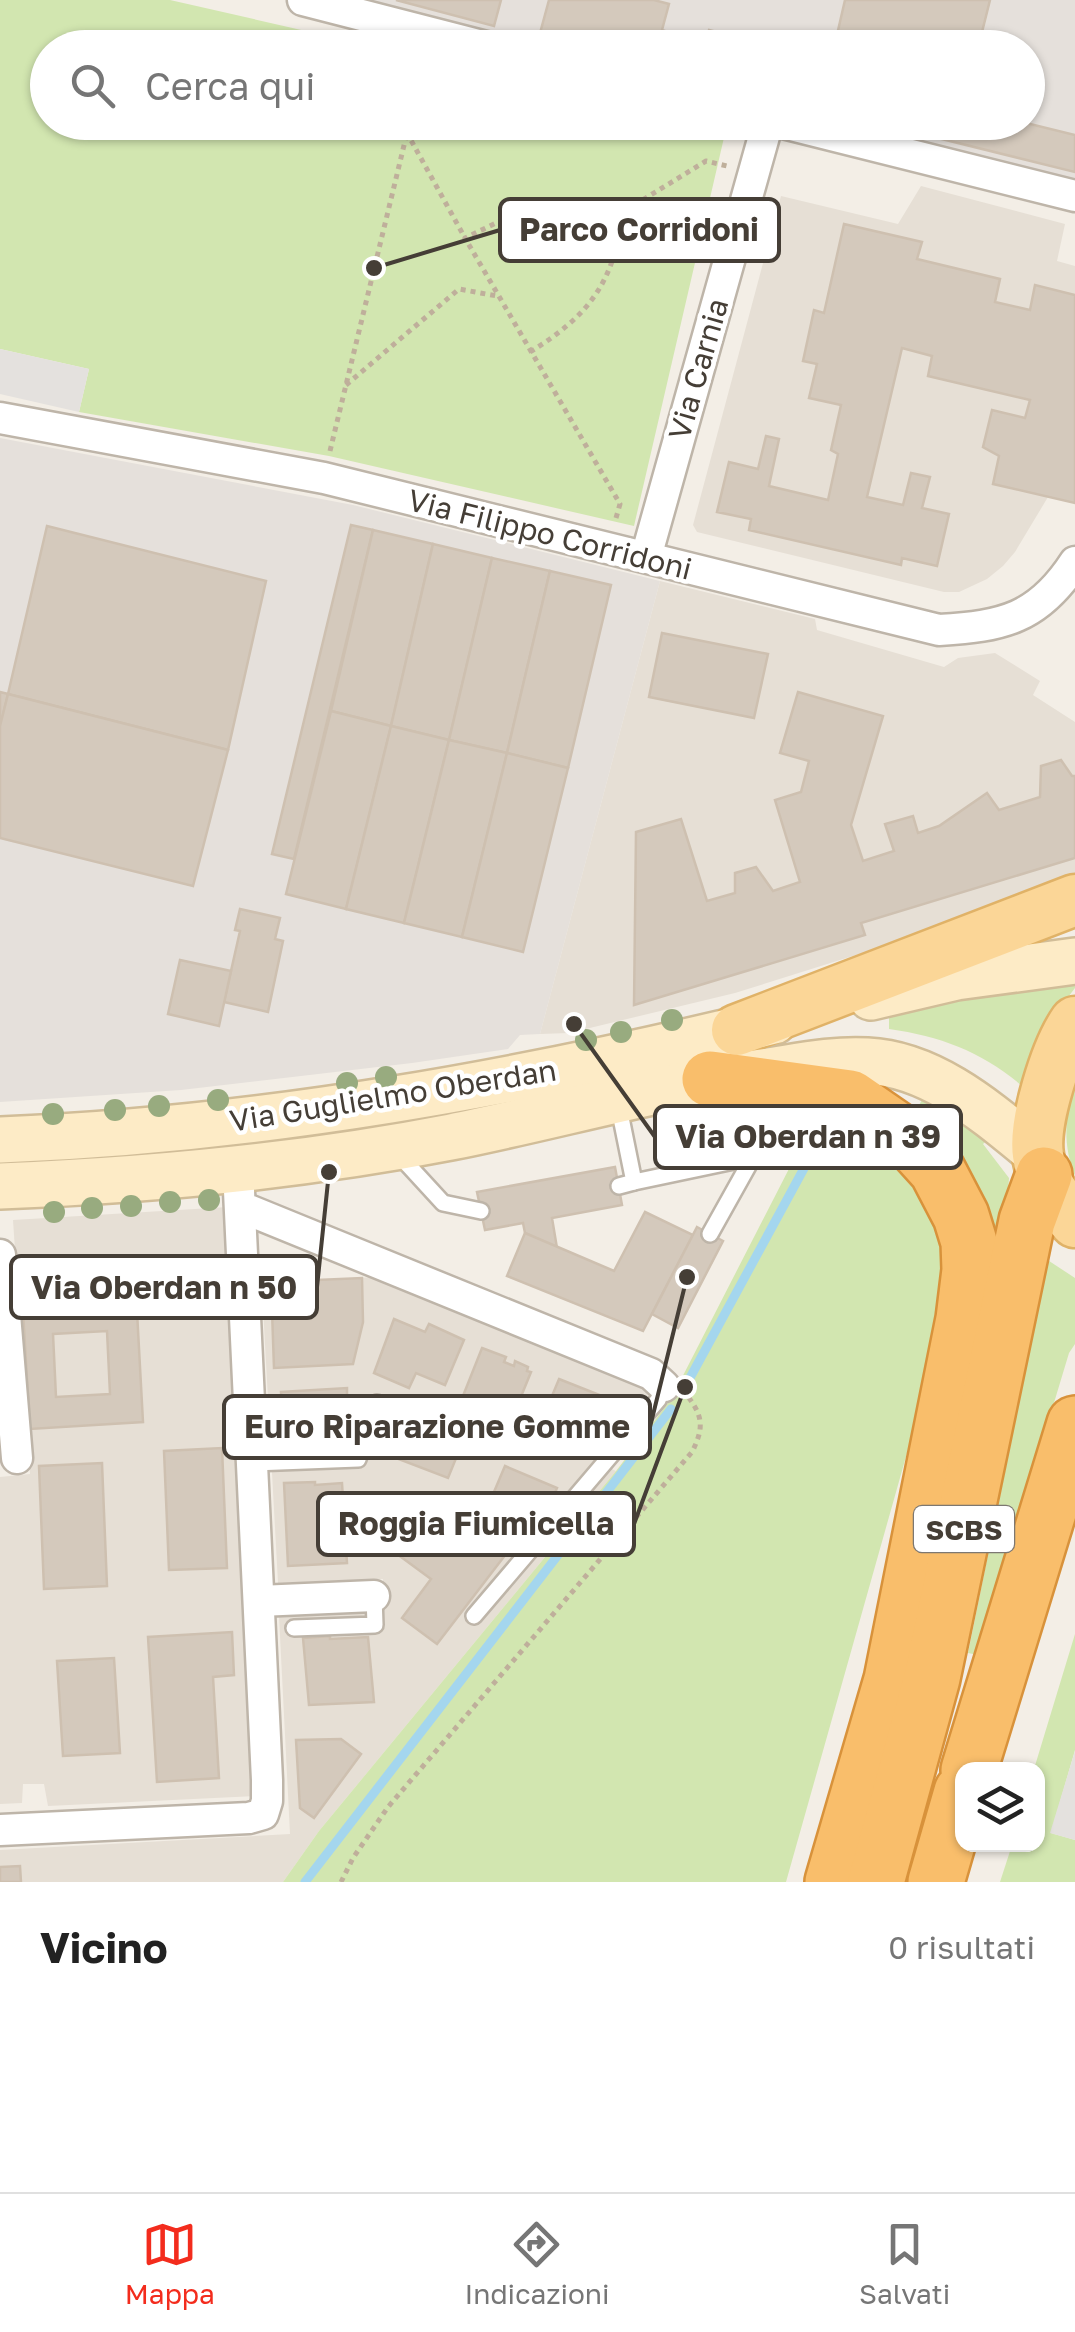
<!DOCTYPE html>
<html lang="it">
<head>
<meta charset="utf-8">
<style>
  :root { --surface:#fff; --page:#f2f2f2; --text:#222; --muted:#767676; --line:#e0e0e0; --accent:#f32c1d }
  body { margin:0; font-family:"Golos Text",sans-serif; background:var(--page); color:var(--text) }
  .controls { position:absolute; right:30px; bottom:30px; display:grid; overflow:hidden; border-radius:20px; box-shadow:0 2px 8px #0004 }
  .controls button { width:90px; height:90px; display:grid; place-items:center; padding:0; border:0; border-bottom:2px solid var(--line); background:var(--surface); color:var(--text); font:50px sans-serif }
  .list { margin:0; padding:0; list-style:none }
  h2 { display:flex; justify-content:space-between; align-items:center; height:130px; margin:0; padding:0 40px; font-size:42px }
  h2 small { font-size:32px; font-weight:400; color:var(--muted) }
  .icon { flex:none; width:55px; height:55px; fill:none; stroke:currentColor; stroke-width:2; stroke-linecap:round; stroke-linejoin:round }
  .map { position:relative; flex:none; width:1075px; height:1882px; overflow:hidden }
  .search { position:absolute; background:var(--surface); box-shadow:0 2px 8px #0004; left:30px; right:30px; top:30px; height:110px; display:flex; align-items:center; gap:25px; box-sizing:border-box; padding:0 35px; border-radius:55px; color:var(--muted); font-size:38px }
  .sheet { height:310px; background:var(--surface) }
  nav { display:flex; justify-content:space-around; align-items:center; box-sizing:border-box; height:140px; border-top:2px solid var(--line); background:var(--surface); font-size:28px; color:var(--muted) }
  nav a { display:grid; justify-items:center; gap:5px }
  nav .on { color:var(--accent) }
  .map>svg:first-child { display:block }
  .residential { fill:#e6dfd5 }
  .industrial { fill:#e5e0db }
  .green { fill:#d2e6b0 }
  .parking { fill:#e4e1de }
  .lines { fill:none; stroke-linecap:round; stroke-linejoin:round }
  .stream { stroke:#a4d6ee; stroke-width:9 }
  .building { fill:#d4c9bc; stroke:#cec0b0; stroke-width:2.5; fill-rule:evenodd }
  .lane-casing { stroke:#beb5a9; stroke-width:20 }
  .street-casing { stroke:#beb5a9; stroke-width:35 }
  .secondary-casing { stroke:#d1bd98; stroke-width:50 }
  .primary-casing { stroke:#e0b267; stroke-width:55 }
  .highway-casing { stroke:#d8923b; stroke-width:60 }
  .path { stroke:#bfaf9b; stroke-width:5; stroke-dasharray:5 5; stroke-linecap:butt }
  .lane { stroke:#fff; stroke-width:15 }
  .street { stroke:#fff; stroke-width:30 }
  .secondary { stroke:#fdebc6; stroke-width:45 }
  .primary { stroke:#fbd697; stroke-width:50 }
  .highway { stroke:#f9be6b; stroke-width:55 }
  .tree { fill:#98ab7f }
  .labels { text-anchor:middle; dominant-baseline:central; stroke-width:9; stroke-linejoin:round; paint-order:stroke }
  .shield { fill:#fff; stroke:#7d7872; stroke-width:2.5 }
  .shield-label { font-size:28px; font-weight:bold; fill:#453e36 }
  .street-label { font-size:30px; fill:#453e36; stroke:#fff }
  .leader { fill:none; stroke:#453e36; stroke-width:4 }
  .callout-dot { fill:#453e36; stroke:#fff; stroke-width:4 }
  .callout { fill:#fff; stroke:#453e36; stroke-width:4 }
  .callout-label { font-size:32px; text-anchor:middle; font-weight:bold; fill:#453e36 }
</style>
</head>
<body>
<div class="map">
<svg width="1075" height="1882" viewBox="0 0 1075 1882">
  <rect width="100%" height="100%" fill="#f3eee6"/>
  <!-- residential -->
  <g class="residential">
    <path d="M 921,186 L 1065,224 L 1057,261 L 1075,266 L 1075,464 L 1069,462 L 1015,552 L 1003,566 L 987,579 L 959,592 L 944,592 L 697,532 L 693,525 L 781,196 L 898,224 Z"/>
    <path d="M 660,581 L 815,619 L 817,630 L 944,667 L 958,658 L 995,653 L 1040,681 L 1033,695 L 1075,722 L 1075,875 L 910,938 L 735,993 L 569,1033 L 540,1034 Z"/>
    <path d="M 228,1207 L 256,1796 L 48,1806 L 44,1784 L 23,1784 L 22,1803 L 0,1804 L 0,1477 L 30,1474 L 13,1220 Z"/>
    <path d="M 377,1277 L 650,1390 L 645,1401 L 596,1462 L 616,1471 L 319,1831 L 283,1882 L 0,1882 L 0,1850 L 290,1834 L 279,1616 L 383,1612 L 383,1579 L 278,1583 L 262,1289 L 271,1288 L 271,1282 Z"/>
  </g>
  <!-- industrial -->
  <g class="industrial">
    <path d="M 354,0 L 1075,0 L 1075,183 L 836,123 L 1028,122 L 1028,48 L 541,47 Z"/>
    <path d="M 0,438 L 353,505 L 660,581 L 540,1034 L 520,1035 L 508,1049 L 412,1063 L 181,1090 L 0,1102 Z"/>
  </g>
  <!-- green -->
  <g class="green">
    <path d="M 0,0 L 170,0 L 376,47 L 48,48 L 48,122 L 700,122 L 726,129 L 634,526 L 329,456 L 79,412 L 89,369 L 0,349 Z"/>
    <path d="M 1075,968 L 1075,988 L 1062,1005 L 1029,1092 C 987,1054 945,1037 889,1029 L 889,1008 Z"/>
    <path d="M 1075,1086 L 1075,1176 C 1063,1147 1064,1116 1075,1086 Z"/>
    <path d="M 924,1096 L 986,1141 L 983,1144 L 1009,1178 L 1005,1232 L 985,1229 L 948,1142 L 917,1109 Z"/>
    <path d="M 815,1118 L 837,1119 L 895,1149 L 944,1234 L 942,1329 L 786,1882 L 283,1882 L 319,1831 L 616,1471 L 671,1399 Z"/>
    <path d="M 1043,1257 L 1075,1278 L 1075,1344 L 1069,1353 L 978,1655 L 968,1653 L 1032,1339 Z"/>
    <path d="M 1075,1634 L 1075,1750 L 1051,1833 L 1075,1840 L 1075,1882 L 1000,1882 L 1012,1845 L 1038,1844 L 1038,1770 L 1034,1769 Z"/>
  </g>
  <!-- parking -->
  <g class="parking">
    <path d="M 0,349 L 89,369 L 79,412 L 0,394 Z"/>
    <path d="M 1075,1751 L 1075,1840 L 1050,1833 Z"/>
  </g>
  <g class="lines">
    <!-- stream -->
    <g class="stream">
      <path d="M 685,1387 L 808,1161"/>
      <path d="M 305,1882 L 671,1409"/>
    </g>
  </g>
  <!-- building -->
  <g class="building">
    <path d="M 396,0 L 501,0 L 494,26 Z"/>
    <path d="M 549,0 L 654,0 L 669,4 L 662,30 L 668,32 L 664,48 L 578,48 L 539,37 Z"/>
    <path d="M 845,0 L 990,0 L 978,48 L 834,48 Z"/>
    <path d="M 709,30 L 773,47 L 772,48 L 705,48 Z"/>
    <path d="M 873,122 L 1022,122 L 1075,135 L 1075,172 Z"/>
    <path d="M 844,224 L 922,242 L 917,259 L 1000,279 L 995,302 L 1030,310 L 1035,285 L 1075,295 L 1075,503 L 993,484 L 999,456 L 983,447 L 992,410 L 1025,418 L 1030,400 L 928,376 L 932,356 L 902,348 L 867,497 L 903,505 L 911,473 L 930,477 L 922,508 L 949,514 L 937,566 L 902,558 L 901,565 L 749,530 L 751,519 L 717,512 L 729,462 L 758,469 L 766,436 L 779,439 L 769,486 L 828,500 L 838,454 L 831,450 L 841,405 L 809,398 L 817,364 L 803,361 L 814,310 L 824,313 Z"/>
    <path d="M 351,525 L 373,530 L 294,859 L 272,854 Z"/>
    <path d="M 47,526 L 266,581 L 228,750 L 8,694 Z"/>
    <path d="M 373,530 L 433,544 L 391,726 L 331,711 Z"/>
    <path d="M 433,544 L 492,558 L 449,740 L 391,726 Z"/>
    <path d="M 492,558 L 550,571 L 507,753 L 449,740 Z"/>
    <path d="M 550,571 L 611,585 L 568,768 L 507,753 Z"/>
    <path d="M 662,633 L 768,654 L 754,718 L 649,697 Z"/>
    <path d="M 0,692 L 8,694 L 0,727 Z"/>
    <path d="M 798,692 L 883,716 L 851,825 L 863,861 L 894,851 L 885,824 L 913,816 L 918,833 L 939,826 L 987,793 L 999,810 L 1040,797 L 1041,766 L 1061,760 L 1072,776 L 1075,776 L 1075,858 L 861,923 L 865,935 L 634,1005 L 636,832 L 681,819 L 707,901 L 735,893 L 735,873 L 756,867 L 773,891 L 800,882 L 775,800 L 801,792 L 809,761 L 780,753 Z"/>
    <path d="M 8,694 L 228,750 L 193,886 L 0,838 L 0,726 Z"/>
    <path d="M 331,711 L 391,726 L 346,909 L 286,894 Z"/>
    <path d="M 391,726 L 449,740 L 404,923 L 346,909 Z"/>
    <path d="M 449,740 L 507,753 L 462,937 L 404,923 Z"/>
    <path d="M 507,753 L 568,768 L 523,952 L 462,937 Z"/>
    <path d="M 240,909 L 280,918 L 275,939 L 283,941 L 268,1012 L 224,1002 L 240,931 L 235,930 Z"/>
    <path d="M 180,960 L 231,971 L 219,1026 L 168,1014 Z"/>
    <path d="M 615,1167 L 622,1205 L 552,1218 L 557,1248 L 525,1233 L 523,1223 L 485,1230 L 477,1192 Z"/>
    <path d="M 645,1212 L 693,1235 L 643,1331 L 507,1276 L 525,1233 L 614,1271 Z"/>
    <path d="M 697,1227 L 723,1241 L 678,1328 L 652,1314 Z"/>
    <path d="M 110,1274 L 111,1294 L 136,1293 L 143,1422 L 30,1429 L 22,1295 L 47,1294 L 45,1277 ZM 107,1331 L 110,1394 L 56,1397 L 53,1334 Z"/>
    <path d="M 362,1278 L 363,1322 L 353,1364 L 274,1368 L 271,1282 Z"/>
    <path d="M 394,1319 L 425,1332 L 429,1324 L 464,1340 L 445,1385 L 416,1373 L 409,1388 L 374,1373 Z"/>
    <path d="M 482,1348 L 506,1357 L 504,1362 L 514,1366 L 515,1361 L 528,1367 L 527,1371 L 531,1372 L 513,1416 L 481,1403 L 478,1411 L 464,1405 L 467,1398 L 463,1396 Z"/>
    <path d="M 559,1379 L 617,1402 L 598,1448 L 540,1425 Z"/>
    <path d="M 347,1388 L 347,1448 L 284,1451 L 281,1392 Z"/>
    <path d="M 417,1404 L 470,1424 L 448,1478 L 396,1458 Z"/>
    <path d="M 222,1448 L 227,1568 L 169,1570 L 164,1451 Z"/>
    <path d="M 102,1463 L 107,1586 L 44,1589 L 39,1466 Z"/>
    <path d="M 505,1466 L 557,1488 L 544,1520 L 491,1499 Z"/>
    <path d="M 315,1482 L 315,1485 L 342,1483 L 347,1563 L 288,1566 L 284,1483 Z"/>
    <path d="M 430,1512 L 467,1540 L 471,1534 L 485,1545 L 488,1540 L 506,1554 L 437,1644 L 402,1618 L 431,1579 L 397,1554 Z"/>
    <path d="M 232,1632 L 234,1675 L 213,1677 L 219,1778 L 157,1782 L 148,1637 Z"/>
    <path d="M 330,1636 L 330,1639 L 368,1637 L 374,1702 L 309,1705 L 303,1638 Z"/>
    <path d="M 114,1658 L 120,1753 L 63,1756 L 57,1661 Z"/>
    <path d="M 341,1739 L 361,1754 L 314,1818 L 300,1808 L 296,1740 Z"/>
    <path d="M 20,1866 L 21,1882 L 0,1882 L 0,1867 Z"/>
  </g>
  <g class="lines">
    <defs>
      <g id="lane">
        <path d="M 618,1103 L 634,1182 L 619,1186"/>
        <path d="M 398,1154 L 443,1203 L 481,1211"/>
        <path d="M 634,1182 L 753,1157"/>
        <path d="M 710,1234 L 753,1157"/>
        <path d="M 252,1463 L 358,1459 L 377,1403"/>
        <path d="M 474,1616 L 658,1400 L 664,1386"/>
        <path d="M 294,1628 L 375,1625 L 374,1596"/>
      </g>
      <g id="street">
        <path d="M 303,0 L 490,48"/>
        <path d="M 779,122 L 1075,196"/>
        <path d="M 0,418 L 324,478 L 939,630 C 1003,626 1038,619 1075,562"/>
        <path d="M 646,557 L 768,122"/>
        <path d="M 241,1207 L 651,1374 L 664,1386"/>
        <path d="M 0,1255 L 17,1458"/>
        <path d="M 259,1601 L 374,1596"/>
        <path d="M 0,1830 L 249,1818 L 263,1814 L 267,1801 L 267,1780 L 238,1170"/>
      </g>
      <g id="secondary">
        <path d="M 871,997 L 956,977 L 1075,961"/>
        <path d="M 0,1140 C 261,1130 521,1083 774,1021"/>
        <path d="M 0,1186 C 152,1180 302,1166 451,1137 C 557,1116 662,1085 769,1071 C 801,1066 835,1059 867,1061 C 933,1064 988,1113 1037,1153"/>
      </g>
      <g id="primary">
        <path d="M 1075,1022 C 1056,1049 1033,1123 1038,1155 C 1041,1181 1059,1203 1075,1222"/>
        <path d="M 737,1030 L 1075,900"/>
      </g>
      <g id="highway">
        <path d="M 710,1079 L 850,1098 L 908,1138 L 937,1170 L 961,1216 L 969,1242 L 970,1270 L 964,1319 L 892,1680 L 833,1882"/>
        <path d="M 969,1770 L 1075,1424"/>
        <path d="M 876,1882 L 932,1678 L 1027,1221 L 1044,1175"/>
        <path d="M 936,1882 L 962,1792"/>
      </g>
    </defs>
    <!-- lane casing -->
    <use href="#lane" class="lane-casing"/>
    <!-- street casing -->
    <use href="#street" class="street-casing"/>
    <!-- secondary casing -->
    <use href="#secondary" class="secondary-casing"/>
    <!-- primary casing -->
    <use href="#primary" class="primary-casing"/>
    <!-- highway casing -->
    <use href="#highway" class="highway-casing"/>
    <!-- path -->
    <g class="path">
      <path d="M 409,122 L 407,133 L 465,238"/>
      <path d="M 530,352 C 590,315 614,282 623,212"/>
      <path d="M 346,385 L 459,289 L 497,296"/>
      <path d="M 330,451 L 407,133"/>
      <path d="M 616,518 L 620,504 L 465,238 L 519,212 L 567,209 L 623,212 L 706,161 L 727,166"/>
      <path d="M 341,1882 L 353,1858 L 388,1807 L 692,1452 C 703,1430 704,1418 689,1398"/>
    </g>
    <!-- lane -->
    <use href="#lane" class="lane"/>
    <!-- street -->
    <use href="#street" class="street"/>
    <!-- secondary -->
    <use href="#secondary" class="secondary"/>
    <!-- primary -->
    <use href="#primary" class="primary"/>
    <!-- highway -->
    <use href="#highway" class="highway"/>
  </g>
  <!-- trees -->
  <g class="tree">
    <circle cx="672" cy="1020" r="11"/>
    <circle cx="621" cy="1032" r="11"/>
    <circle cx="586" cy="1040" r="11"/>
    <circle cx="386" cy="1077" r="11"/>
    <circle cx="347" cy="1083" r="11"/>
    <circle cx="218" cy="1100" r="11"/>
    <circle cx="159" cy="1106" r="11"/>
    <circle cx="115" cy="1110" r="11"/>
    <circle cx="53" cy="1114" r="11"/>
    <circle cx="209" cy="1200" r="11"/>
    <circle cx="170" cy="1202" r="11"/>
    <circle cx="131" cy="1206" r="11"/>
    <circle cx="92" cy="1208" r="11"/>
    <circle cx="54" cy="1212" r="11"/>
  </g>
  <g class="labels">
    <!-- shield labels -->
    <rect class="shield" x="914" y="1506" width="100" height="46" rx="8"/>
    <g class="shield-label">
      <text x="964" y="1529">SCBS</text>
    </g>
    <!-- street labels -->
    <g class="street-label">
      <text transform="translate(698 369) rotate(-74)">Via Carnia</text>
      <text transform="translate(550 534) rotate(14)">Via Filippo Corridoni</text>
      <text transform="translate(393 1095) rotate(-9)">Via Guglielmo Oberdan</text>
    </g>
  </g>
  <!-- callouts -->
  <path class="leader" d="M374 268L500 230M574 1024L655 1137M329 1172L317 1287M687 1277L650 1427M685 1387L634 1524"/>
  <g class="callout-dot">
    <circle cx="374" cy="268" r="10"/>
    <circle cx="574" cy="1024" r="10"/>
    <circle cx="329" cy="1172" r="10"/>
    <circle cx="687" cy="1277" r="10"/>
    <circle cx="685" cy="1387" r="10"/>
  </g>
  <g class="callout">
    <rect x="500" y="199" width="279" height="62" rx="10"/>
    <rect x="655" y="1106" width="306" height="62" rx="10"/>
    <rect x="11" y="1256" width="306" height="62" rx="10"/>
    <rect x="224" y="1396" width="426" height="62" rx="10"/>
    <rect x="318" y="1493" width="316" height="62" rx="10"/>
  </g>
  <g class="callout-label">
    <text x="639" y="241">Parco Corridoni</text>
    <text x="808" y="1148">Via Oberdan n 39</text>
    <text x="164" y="1299">Via Oberdan n 50</text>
    <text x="437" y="1438">Euro Riparazione Gomme</text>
    <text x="476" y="1535">Roggia Fiumicella</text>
  </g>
</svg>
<div class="controls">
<button><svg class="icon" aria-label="layers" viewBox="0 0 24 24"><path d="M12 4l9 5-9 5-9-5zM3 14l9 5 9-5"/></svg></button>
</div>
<div class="search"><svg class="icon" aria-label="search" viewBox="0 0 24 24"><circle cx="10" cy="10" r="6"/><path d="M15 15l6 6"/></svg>Cerca qui</div>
</div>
<section class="sheet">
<h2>Vicino<small>0 risultati</small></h2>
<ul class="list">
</ul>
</section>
<nav>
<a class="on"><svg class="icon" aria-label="map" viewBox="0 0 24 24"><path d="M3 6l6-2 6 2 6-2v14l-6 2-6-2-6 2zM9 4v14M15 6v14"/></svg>Mappa</a>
<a><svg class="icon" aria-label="directions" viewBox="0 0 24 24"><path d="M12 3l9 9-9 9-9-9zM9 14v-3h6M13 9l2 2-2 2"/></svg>Indicazioni</a>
<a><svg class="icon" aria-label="saved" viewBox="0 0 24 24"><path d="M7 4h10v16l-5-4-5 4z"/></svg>Salvati</a>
</nav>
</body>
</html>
